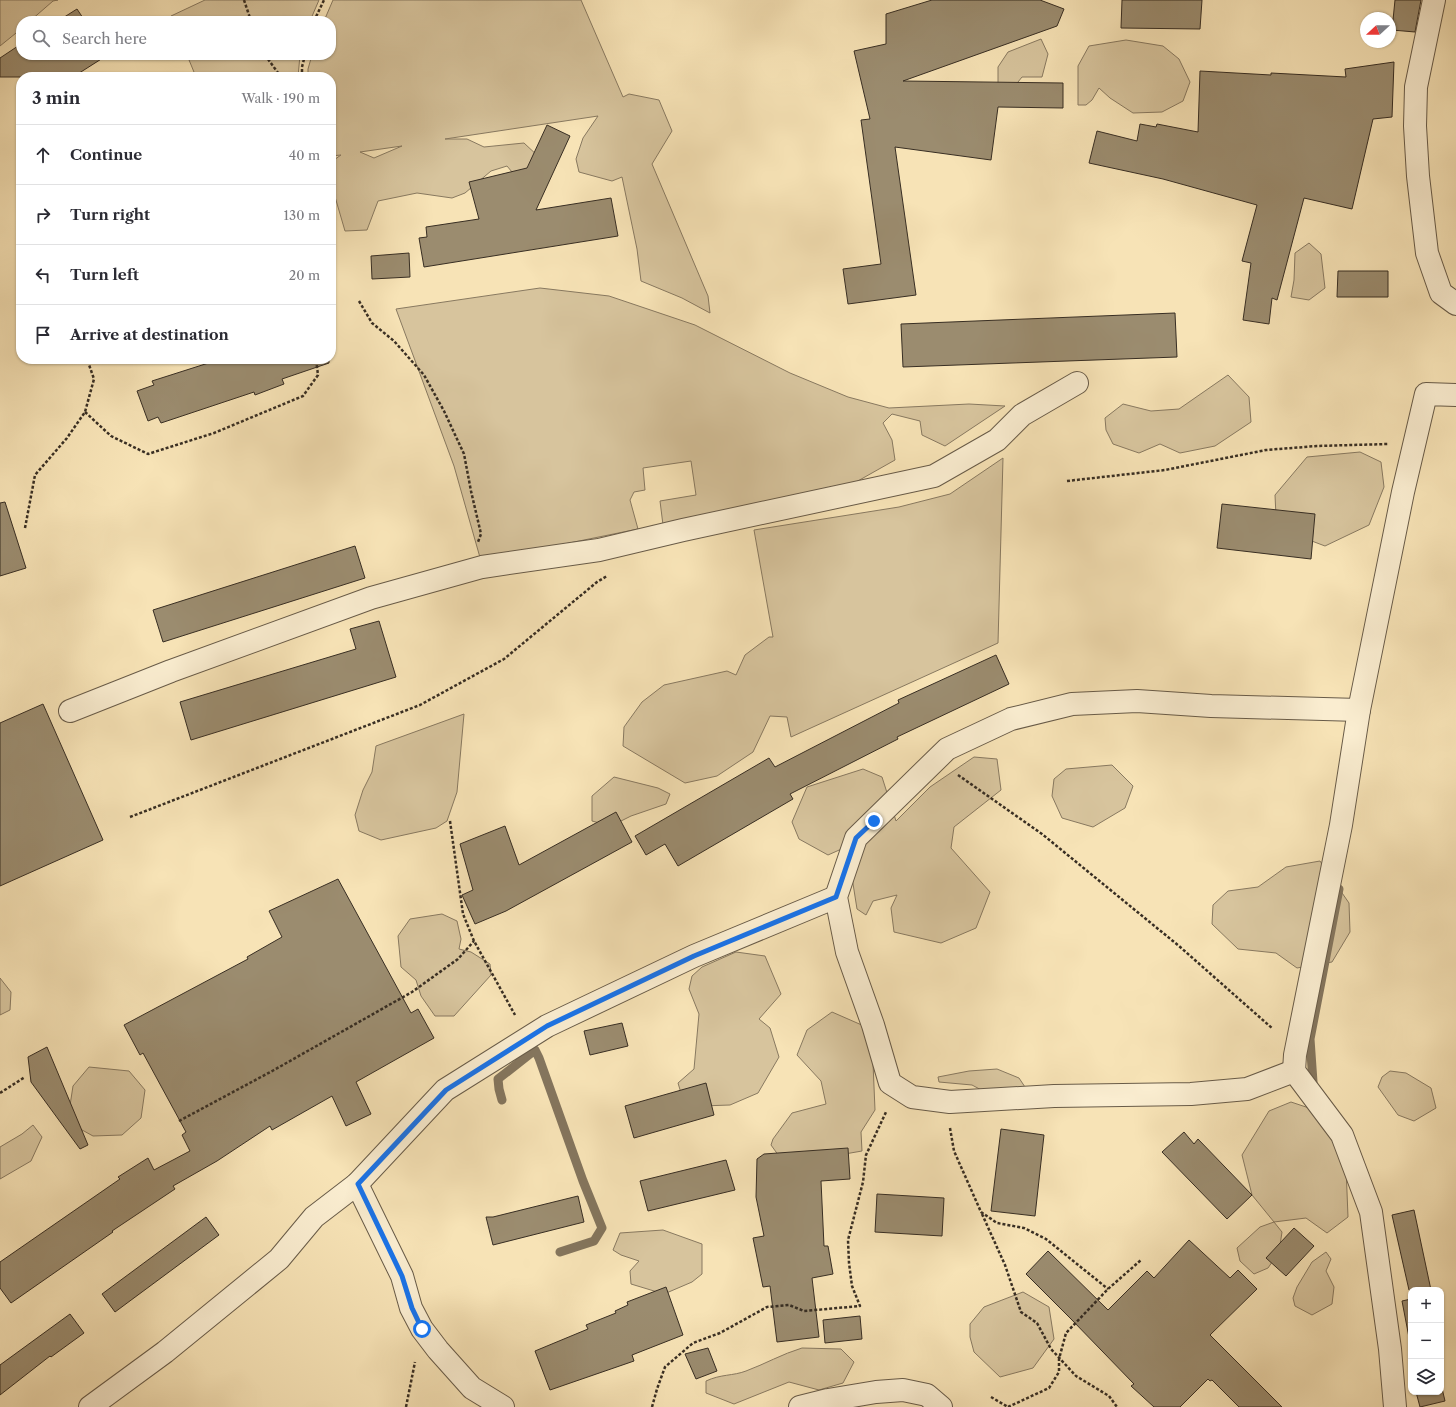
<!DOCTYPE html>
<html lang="en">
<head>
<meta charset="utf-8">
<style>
  :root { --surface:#fff; --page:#f2f2f3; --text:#2b2b33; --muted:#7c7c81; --line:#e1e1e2 }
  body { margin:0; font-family:"Libre Caslon Text",serif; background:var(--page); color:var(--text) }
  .controls { position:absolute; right:12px; bottom:12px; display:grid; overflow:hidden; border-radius:8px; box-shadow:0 1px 3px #0004 }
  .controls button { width:36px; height:36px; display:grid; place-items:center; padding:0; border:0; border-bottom:1px solid var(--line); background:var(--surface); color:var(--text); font:20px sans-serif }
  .compass { position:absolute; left:1360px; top:12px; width:36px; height:36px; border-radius:50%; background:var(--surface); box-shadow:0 1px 3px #0004; rotate:249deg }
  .stop { position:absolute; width:12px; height:12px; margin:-9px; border:3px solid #1a73e8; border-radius:50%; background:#fff }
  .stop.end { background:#1a73e8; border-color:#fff; box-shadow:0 1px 4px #0008 }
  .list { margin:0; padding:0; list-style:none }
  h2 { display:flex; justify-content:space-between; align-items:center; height:52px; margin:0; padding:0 16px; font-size:17px }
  h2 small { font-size:13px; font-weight:400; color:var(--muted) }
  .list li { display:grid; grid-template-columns:26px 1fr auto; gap:12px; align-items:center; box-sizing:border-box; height:60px; padding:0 16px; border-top:1px solid var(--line) }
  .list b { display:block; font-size:15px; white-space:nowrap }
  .list em { font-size:13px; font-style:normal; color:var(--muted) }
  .icon { flex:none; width:22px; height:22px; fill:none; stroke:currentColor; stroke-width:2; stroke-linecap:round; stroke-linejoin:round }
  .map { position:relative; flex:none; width:1456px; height:1407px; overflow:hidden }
  .search { position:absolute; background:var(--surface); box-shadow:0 1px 3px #0004; left:16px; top:16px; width:320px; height:44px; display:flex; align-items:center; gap:10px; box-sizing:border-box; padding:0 14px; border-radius:16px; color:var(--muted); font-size:15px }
  .panel { position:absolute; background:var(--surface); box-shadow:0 1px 3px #0004; left:16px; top:72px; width:320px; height:292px; border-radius:16px }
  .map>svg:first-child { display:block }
  .green { fill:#d7c49d; stroke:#887960; fill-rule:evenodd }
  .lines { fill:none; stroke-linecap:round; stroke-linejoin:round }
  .stream { stroke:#84755d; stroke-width:9 }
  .building { fill:#9b8c6f; stroke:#382e23 }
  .minor-casing { stroke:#685b48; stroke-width:24 }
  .path { stroke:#382e23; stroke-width:2.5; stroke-dasharray:3 2; stroke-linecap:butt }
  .minor { stroke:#faedd0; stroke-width:22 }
  .route { stroke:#1a73e8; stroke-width:5 }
</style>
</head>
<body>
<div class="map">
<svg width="1456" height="1407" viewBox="0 0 1456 1407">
  <rect width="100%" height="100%" fill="#f7e3b6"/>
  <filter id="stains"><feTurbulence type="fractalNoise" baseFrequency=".005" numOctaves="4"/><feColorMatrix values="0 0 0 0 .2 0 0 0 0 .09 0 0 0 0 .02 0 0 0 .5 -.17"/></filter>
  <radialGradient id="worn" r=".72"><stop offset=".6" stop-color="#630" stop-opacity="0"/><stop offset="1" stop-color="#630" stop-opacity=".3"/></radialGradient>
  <!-- green -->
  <g class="green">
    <path d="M 0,0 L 58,0 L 53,1 L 30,21 L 21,21 L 21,29 L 0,46 Z"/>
    <path d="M 205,0 L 319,0 L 310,21 L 173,21 L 171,16 Z"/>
    <path d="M 333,0 L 581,0 L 623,97 L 629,94 L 659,100 L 672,131 L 652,164 L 708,296 L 710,313 L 682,298 L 641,281 L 637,249 L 622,177 L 612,181 L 579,172 L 576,159 L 583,138 L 598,116 L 445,139 L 467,139 L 484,147 L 524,143 L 539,157 L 517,178 L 507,166 L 491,171 L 465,193 L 452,198 L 417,193 L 378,201 L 367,230 L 345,231 L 331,183 L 331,162 L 341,155 L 331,156 L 331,77 L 308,77 L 308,69 L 312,55 L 331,55 L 331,21 L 324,21 ZM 402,146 L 374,158 L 360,152 Z"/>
    <path d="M 1041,39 L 1048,54 L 1042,77 L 1022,77 L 1014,87 L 998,96 L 998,67 L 1008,52 Z"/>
    <path d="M 1126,40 L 1163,46 L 1179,59 L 1190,82 L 1183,101 L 1162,112 L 1133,113 L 1110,98 L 1099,88 L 1092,100 L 1086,105 L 1078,105 L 1078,66 L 1089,46 Z"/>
    <path d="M 187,55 L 300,55 L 298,77 L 196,77 Z"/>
    <path d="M 1309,243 L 1321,254 L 1325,288 L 1309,300 L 1291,297 L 1294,280 L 1295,253 Z"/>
    <path d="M 540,288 L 609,296 L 695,325 L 790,373 L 848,397 L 889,408 L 969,404 L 1005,406 L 945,446 L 922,435 L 920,421 L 892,414 L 883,423 L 892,440 L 895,460 L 856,482 L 663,525 L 660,501 L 696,495 L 691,461 L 643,468 L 645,490 L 634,492 L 630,500 L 638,529 L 481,561 L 454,466 L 396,309 Z"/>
    <path d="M 1228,375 L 1249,397 L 1251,422 L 1215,446 L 1180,453 L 1160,444 L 1139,453 L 1113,444 L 1106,430 L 1105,418 L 1123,404 L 1151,411 L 1179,409 Z"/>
    <path d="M 1360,452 L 1381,462 L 1384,487 L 1369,525 L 1325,546 L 1288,532 L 1276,516 L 1275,495 L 1307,457 Z"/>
    <path d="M 1003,458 L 998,643 L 791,737 L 787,717 L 770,716 L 753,752 L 717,776 L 685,783 L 623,746 L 624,727 L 642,702 L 664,685 L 727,671 L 736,675 L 745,655 L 769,637 L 773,637 L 754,530 L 899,507 L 950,494 Z"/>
    <path d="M 464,714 L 457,792 L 447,821 L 436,828 L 381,840 L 359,831 L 355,815 L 363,790 L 372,772 L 376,746 Z"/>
    <path d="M 974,757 L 997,759 L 1001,790 L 954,827 L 951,848 L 990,892 L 976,928 L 941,943 L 894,932 L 891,908 L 897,895 L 873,901 L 866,915 L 857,909 L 851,871 L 864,839 L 828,855 L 799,839 L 792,822 L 807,787 L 863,769 L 882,777 L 896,821 L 930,787 Z"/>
    <path d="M 1112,765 L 1133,786 L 1125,808 L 1093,827 L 1062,818 L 1052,796 L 1054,779 L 1066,769 Z"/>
    <path d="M 614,777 L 658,788 L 670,794 L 666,804 L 631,816 L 611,826 L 592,821 L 592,796 Z"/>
    <path d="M 1320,861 L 1349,903 L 1350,932 L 1332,962 L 1297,968 L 1276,953 L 1238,949 L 1212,924 L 1213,905 L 1228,891 L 1258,887 L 1286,867 Z"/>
    <path d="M 442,914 L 457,921 L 461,939 L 459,949 L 471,952 L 490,964 L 491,975 L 454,1016 L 435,1016 L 421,996 L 416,980 L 401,967 L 398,936 L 410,919 Z"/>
    <path d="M 736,952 L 765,956 L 781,994 L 759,1019 L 770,1028 L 779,1057 L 758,1093 L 730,1105 L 701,1106 L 684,1103 L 678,1083 L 694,1069 L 699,1014 L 689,989 L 692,976 L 702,967 Z"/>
    <path d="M 0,978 L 11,992 L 10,1010 L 0,1015 Z"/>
    <path d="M 832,1012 L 864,1026 L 873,1063 L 875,1110 L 861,1132 L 862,1151 L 839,1155 L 789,1170 L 771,1145 L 773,1139 L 792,1113 L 826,1104 L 821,1081 L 797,1055 L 807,1030 Z"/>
    <path d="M 89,1067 L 129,1071 L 145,1090 L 141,1118 L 122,1135 L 93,1136 L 73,1125 L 69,1112 L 73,1086 Z"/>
    <path d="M 997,1069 L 1019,1078 L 1025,1087 L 987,1093 L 972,1085 L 939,1082 L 938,1077 L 969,1071 Z"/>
    <path d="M 1390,1071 L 1406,1073 L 1431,1088 L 1436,1108 L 1414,1121 L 1398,1115 L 1378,1087 L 1382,1077 Z"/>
    <path d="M 1291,1102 L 1327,1114 L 1346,1167 L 1348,1217 L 1327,1233 L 1306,1218 L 1274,1222 L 1282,1232 L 1279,1252 L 1268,1268 L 1254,1274 L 1240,1261 L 1237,1248 L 1260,1227 L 1274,1222 L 1252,1195 L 1242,1155 L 1269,1111 Z"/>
    <path d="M 33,1125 L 42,1137 L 31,1161 L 0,1179 L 0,1147 L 22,1134 Z"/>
    <path d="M 663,1230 L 702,1244 L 702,1274 L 692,1282 L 664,1294 L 631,1284 L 630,1271 L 639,1261 L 621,1255 L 613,1250 L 620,1233 Z"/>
    <path d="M 1326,1252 L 1331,1259 L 1326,1271 L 1334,1287 L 1332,1304 L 1312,1315 L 1295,1306 L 1293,1298 L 1297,1287 L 1312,1262 Z"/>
    <path d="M 1023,1292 L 1049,1307 L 1054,1339 L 1033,1368 L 1000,1377 L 974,1352 L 970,1337 L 970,1324 L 984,1307 Z"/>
    <path d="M 802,1348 L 841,1349 L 854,1362 L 843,1383 L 819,1390 L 789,1382 L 734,1404 L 706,1393 L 706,1381 C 721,1374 733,1376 746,1371 C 765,1364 782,1354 802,1348 Z"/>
  </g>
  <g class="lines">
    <!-- stream -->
    <g class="stream">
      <path d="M 1313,1082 L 1310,1039 L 1339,889"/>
      <path d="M 502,1100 L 499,1089 L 498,1079 L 535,1050 L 539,1058 L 583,1181 L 602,1228 L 594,1241 L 560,1252"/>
    </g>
  </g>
  <!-- building -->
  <g class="building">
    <path d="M 932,0 L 1040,0 L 1064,9 L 1057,26 L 903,81 L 1063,83 L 1063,108 L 998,107 L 991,160 L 895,147 L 916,295 L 848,304 L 843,269 L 881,264 L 861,120 L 870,119 L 854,51 L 886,44 L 886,14 Z"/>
    <path d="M 1122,0 L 1202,0 L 1200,29 L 1121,28 Z"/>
    <path d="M 1395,0 L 1421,0 L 1415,32 L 1392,30 Z"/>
    <path d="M 77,9 L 85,21 L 58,21 Z"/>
    <path d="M 21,44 L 21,55 L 105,55 L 106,56 L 73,77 L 0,77 L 0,58 Z"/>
    <path d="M 1394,62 L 1392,117 L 1373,119 L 1352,209 L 1304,198 L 1277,300 L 1272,298 L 1269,324 L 1243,320 L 1251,263 L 1242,261 L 1257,205 L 1163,179 L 1089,163 L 1097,131 L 1137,141 L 1140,124 L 1156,127 L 1157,124 L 1198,132 L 1200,71 L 1271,75 L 1271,73 L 1346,77 L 1345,69 Z"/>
    <path d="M 547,125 L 570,136 L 536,210 L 611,198 L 618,236 L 424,267 L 419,238 L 427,237 L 426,227 L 479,219 L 469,182 L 527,168 Z"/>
    <path d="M 409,253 L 410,277 L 372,279 L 371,256 Z"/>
    <path d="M 1338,271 L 1388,271 L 1388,297 L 1337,297 Z"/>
    <path d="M 1175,313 L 1177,357 L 903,367 L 901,324 Z"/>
    <path d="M 221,359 L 329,359 L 329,363 L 282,379 L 284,384 L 255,395 L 254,392 L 161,423 L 158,417 L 148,421 L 137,391 L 154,385 L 152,381 Z"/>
    <path d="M 5,502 L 26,568 L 0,576 L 0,503 Z"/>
    <path d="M 1222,504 L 1315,514 L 1311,559 L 1217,548 Z"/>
    <path d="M 355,546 L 365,578 L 163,642 L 153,610 Z"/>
    <path d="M 379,621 L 396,677 L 191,740 L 180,702 L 356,649 L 350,629 Z"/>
    <path d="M 996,655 L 1009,684 L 897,737 L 898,739 L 790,794 L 793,799 L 678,866 L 665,844 L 646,855 L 635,836 L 769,758 L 775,767 L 899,703 L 898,700 Z"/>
    <path d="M 43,704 L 103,840 L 0,886 L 0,723 Z"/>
    <path d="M 616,812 L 632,842 L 506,911 L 475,924 L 462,895 L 473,890 L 460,844 L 505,826 L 519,865 Z"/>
    <path d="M 338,879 L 411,1013 L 418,1009 L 434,1038 L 356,1082 L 371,1114 L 346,1126 L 332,1096 L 272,1130 L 270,1126 L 217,1161 L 173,1186 L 175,1189 L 112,1231 L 113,1232 L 11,1303 L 0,1288 L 0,1262 L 120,1179 L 118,1177 L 148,1158 L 154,1170 L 190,1151 L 182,1135 L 186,1132 L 143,1053 L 140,1055 L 124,1025 L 248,959 L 247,957 L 282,937 L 269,911 Z"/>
    <path d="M 622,1023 L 628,1046 L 590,1055 L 584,1031 Z"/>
    <path d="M 47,1047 L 88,1145 L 80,1149 L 31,1082 L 28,1057 Z"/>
    <path d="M 706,1083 L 714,1115 L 634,1138 L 625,1106 Z"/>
    <path d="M 1001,1129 L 1044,1135 L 1035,1216 L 991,1211 Z"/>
    <path d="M 1184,1132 L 1194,1144 L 1198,1139 L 1252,1195 L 1227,1219 L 1162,1152 Z"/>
    <path d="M 848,1148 L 850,1179 L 821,1181 L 824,1246 L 828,1246 L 833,1274 L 812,1278 L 819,1337 L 777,1342 L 770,1286 L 763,1287 L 753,1238 L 764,1236 L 756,1197 L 757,1159 L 764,1154 Z"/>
    <path d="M 726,1160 L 735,1190 L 648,1211 L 640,1181 Z"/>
    <path d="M 877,1194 L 944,1198 L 942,1236 L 875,1232 Z"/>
    <path d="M 578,1196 L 584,1222 L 493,1245 L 486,1217 L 493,1217 Z"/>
    <path d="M 1414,1210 L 1431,1290 L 1409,1290 L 1392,1215 Z"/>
    <path d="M 206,1217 L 219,1235 L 115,1312 L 102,1294 Z"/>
    <path d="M 1294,1228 L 1314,1246 L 1286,1276 L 1266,1258 Z"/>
    <path d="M 1189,1240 L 1230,1278 L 1238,1270 L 1257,1289 L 1210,1335 L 1282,1407 L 1239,1407 L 1212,1380 L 1210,1381 L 1208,1379 L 1180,1407 L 1154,1407 L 1131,1386 L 1134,1384 L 1071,1319 L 1026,1274 L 1048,1251 L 1108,1310 L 1147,1271 L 1154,1278 Z"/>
    <path d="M 666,1287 L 683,1335 L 632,1355 L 634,1361 L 550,1390 L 535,1351 L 588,1329 L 586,1325 L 616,1313 L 615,1311 L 628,1305 L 627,1302 Z"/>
    <path d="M 1411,1299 L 1411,1348 L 1402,1301 Z"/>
    <path d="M 70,1314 L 84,1333 L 51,1357 L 50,1356 L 0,1395 L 0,1365 Z"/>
    <path d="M 860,1316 L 862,1339 L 825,1343 L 823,1320 Z"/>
    <path d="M 708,1348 L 717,1371 L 696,1379 L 685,1354 Z"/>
    <path d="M 1441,1384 L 1445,1401 L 1420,1407 L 1416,1392 L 1441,1392 Z"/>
  </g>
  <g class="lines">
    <defs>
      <g id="minor">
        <path d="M 1434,0 L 1416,87 L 1415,126 L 1418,176 L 1427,253 L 1441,293 L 1456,304"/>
        <path d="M 70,711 L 171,671 L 371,598 L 482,567 L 599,550 L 683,530 L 934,476 L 997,440 L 1022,415 L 1077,383"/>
        <path d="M 1294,1071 L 1247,1089 L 1191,1094 L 1054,1096 L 950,1102 L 912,1097 L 890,1083 L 873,1025 L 847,952 L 836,897 L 856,838 L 947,749 L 1011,719 L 1072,704 L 1137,701 L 1211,706 L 1359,710"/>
        <path d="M 357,1184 L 402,1276 L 411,1308 L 422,1329 L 438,1350 L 472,1388 L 503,1407"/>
        <path d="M 90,1407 L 165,1352 L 279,1259 L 314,1217 L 357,1184 L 445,1090 L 547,1026 L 694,956 L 836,897"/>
        <path d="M 800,1407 L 828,1400 L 876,1392 L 903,1390 L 927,1395 L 941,1407"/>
        <path d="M 1395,1407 L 1390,1349 L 1371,1212 L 1342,1135 L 1294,1071 L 1295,1055 L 1341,825 L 1359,710 L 1403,492 L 1426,394 L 1456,395"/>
      </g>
    </defs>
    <!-- minor casing -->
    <use href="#minor" class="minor-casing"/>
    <!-- path -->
    <g class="path">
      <path d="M 244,0 L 251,21"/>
      <path d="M 314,21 L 324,0"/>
      <path d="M 265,55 L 281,77"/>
      <path d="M 302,77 L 302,67 L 305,55"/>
      <path d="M 21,237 L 21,243"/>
      <path d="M 359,301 L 372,323 L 394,341 L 424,375 L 444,411 L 464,454 L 471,491 L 481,534 L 478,542"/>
      <path d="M 85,412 L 111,436 L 148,454 L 214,433 L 303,396 L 318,375 L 316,359"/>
      <path d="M 1067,481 L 1165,470 L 1266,450 L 1317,446 L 1388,444"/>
      <path d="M 25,528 L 35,475 L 67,438 L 85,412 L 94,379 L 87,359"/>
      <path d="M 958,775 L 1042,834 L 1179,946 L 1273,1029"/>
      <path d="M 130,817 L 420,705 L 504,659 L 597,582 L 607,576"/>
      <path d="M 450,821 L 463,914 L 474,941 L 515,1015"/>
      <path d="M 0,1093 L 25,1077"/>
      <path d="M 179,1121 L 274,1070 L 412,992 L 458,959 L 474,941"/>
      <path d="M 950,1128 L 954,1151 L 981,1212 L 997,1223 L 1024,1228 L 1046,1239 L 1108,1289"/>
      <path d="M 982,1214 L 1005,1265 L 1021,1312 L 1037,1323 L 1051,1349 L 1076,1376 L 1109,1396 L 1117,1407"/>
      <path d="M 991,1397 L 1008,1407"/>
      <path d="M 406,1407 L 415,1362"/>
      <path d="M 652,1407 L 657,1389 L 665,1367 L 693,1343 L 720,1333 L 767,1307 L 789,1305 L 804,1311 L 860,1306 L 852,1286 L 849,1263 L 848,1240 L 863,1182 L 866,1155 L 886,1112"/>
      <path d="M 1008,1407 L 1049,1388 L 1059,1372 L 1059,1359 L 1066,1333 L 1108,1289 L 1141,1260"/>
    </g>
    <!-- minor -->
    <use href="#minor" class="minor"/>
  </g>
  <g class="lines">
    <!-- route -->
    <path class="route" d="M 422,1329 L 412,1308 L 402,1276 L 358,1184 L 446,1090 L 547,1026 L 694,956 L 836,897 L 856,838 L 874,821"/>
  </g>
  <rect width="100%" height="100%" filter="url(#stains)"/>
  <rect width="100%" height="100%" fill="url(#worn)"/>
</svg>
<div class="controls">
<button>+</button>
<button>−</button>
<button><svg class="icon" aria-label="layers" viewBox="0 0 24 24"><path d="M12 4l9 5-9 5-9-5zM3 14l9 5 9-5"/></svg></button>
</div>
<svg class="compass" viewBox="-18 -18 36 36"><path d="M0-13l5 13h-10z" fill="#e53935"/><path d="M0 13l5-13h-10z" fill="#7c7c81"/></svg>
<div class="stop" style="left:422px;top:1329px"></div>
<div class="stop end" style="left:874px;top:821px"></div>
<div class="search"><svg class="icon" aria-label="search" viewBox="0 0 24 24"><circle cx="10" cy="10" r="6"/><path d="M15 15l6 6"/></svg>Search here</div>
<section class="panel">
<h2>3 min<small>Walk · 190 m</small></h2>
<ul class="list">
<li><svg class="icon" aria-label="ahead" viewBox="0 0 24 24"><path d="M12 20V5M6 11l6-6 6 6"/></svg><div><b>Continue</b></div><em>40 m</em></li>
<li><svg class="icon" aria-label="right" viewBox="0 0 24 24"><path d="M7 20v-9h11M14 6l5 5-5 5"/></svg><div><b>Turn right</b></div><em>130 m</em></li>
<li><svg class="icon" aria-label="left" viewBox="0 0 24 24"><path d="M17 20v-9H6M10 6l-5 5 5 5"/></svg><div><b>Turn left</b></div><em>20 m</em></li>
<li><svg class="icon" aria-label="arrive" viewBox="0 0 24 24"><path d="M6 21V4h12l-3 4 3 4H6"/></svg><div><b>Arrive at destination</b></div></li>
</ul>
</section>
</div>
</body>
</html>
